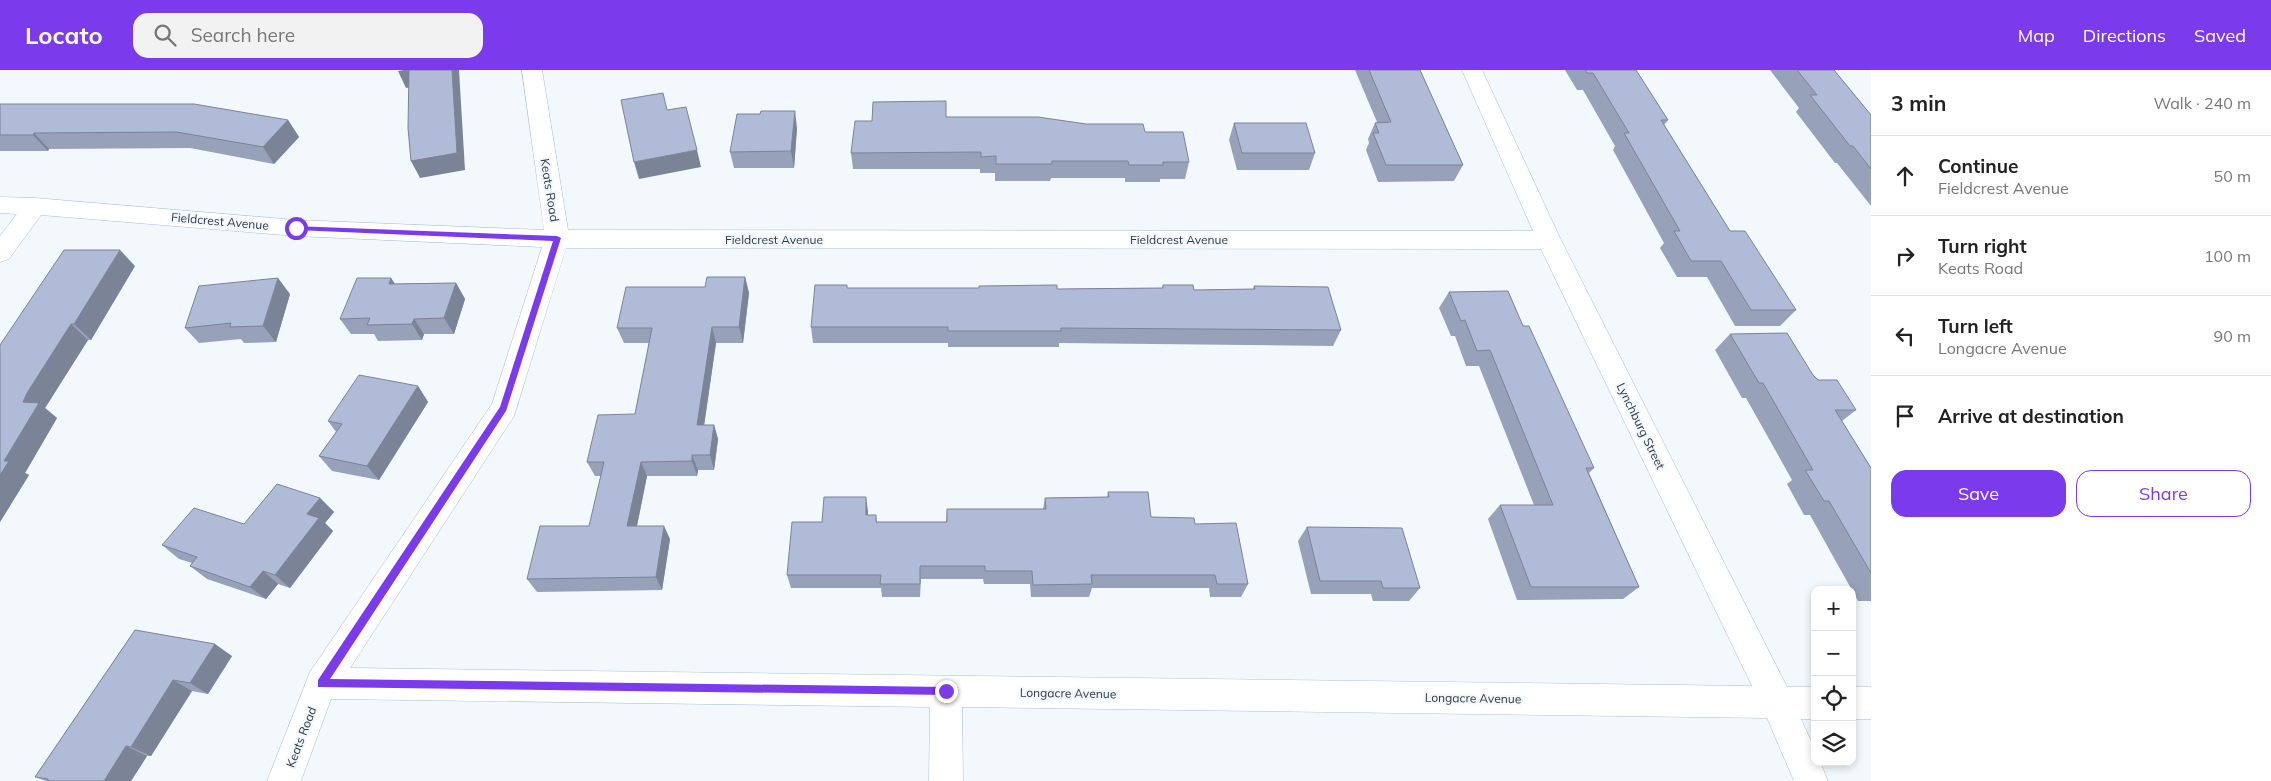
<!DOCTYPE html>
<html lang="en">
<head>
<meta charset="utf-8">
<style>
  :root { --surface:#fff; --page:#f2f2f2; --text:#222; --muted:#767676; --line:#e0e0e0; --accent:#7c3aed }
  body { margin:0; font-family:Mulish,sans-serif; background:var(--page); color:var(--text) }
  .controls { position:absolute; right:15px; bottom:15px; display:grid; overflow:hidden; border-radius:10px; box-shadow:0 2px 8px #0003 }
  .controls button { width:45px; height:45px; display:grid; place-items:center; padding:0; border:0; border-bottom:1px solid var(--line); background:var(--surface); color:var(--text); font:25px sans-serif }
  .stop { position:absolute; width:15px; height:15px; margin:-11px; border:4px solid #7c3aed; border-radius:50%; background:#fff }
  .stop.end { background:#7c3aed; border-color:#fff; box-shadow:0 1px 5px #0008 }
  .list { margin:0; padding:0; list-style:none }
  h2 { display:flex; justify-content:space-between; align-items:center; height:65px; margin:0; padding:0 20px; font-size:21px }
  h2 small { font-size:16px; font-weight:400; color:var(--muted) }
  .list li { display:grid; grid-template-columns:32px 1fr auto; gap:15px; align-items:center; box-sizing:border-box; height:80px; padding:0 20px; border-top:1px solid var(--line) }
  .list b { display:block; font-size:19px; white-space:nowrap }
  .list p { margin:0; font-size:16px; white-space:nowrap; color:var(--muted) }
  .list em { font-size:16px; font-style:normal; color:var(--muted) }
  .actions { display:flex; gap:10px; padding:15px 20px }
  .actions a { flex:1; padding:11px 0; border:1px solid var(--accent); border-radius:15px; text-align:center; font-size:18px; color:var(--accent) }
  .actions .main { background:var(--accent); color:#fff }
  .icon { flex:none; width:28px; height:28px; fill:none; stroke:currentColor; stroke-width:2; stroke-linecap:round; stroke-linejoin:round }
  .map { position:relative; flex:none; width:1871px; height:711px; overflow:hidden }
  header { display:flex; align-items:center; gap:30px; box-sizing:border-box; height:70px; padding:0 25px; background:var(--accent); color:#fff }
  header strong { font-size:24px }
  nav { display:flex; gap:28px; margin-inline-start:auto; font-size:18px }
  .search { width:350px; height:45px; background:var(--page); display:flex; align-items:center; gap:12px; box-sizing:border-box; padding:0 18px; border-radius:15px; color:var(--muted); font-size:19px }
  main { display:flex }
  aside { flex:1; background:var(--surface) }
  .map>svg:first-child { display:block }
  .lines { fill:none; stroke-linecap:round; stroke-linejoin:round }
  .minor-casing { stroke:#a4bed5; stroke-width:1 }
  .minor { fill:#fff; fill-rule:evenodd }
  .wall { fill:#97a1ba }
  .shaded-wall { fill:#7b8397 }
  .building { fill:#b0bbd8; stroke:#7b8397 }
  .route { fill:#7c3aed }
  .labels { text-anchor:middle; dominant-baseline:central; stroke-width:4.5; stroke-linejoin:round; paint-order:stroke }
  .street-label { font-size:12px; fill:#2e3842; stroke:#f3f8fd }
</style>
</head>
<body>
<header>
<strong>Locato</strong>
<div class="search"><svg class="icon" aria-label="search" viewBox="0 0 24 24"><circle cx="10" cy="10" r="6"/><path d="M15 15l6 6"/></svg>Search here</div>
<nav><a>Map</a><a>Directions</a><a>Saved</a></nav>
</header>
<main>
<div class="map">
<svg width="1871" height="711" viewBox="0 0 1871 711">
  <rect width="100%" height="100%" fill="#f3f8fd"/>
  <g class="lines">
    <defs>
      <g id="minor">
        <path d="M 522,0 L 542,0 L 568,160 L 1533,161 L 1462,0 L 1482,0 L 1561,170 L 1787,617 L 1815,617 L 1815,649 L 1801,649 L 1815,680 L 1815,692 L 1820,692 L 1828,711 L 1794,711 L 1767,648 L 962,637 L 963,711 L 929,711 L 930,637 L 331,629 L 301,711 L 267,711 L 310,602 L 492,334 L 542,177 L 296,166 L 41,145 L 9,189 L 0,192 L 0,166 L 17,144 L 0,143 L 0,127 L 35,128 L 296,150 L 544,160 ZM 566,178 L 1541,179 L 1752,616 L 350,598 L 514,346 Z"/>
        <rect x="1852" y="617" width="19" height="32"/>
      </g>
    </defs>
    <!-- minor casing -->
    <use href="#minor" class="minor-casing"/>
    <!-- minor -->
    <use href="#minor" class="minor"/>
  </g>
  <!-- wall -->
  <g class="wall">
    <path d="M 1355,0 L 1420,0 L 1463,95 L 1454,111 L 1378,112 L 1366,80 L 1369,73 L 1368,69 L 1375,53 L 1377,52 Z"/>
    <path d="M 1565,0 L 1636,0 L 1668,50 L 1664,55 L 1730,161 L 1796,240 L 1780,256 L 1735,256 L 1707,207 L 1677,207 L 1660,178 L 1664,173 L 1613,80 L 1615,76 L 1583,20 L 1577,20 Z"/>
    <path d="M 1770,0 L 1834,0 L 1871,45 L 1871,136 L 1837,93 L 1835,93 L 1796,42 L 1799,38 Z"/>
    <path d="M 0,34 L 288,50 L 299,67 L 274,94 L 190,78 L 49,79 L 48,81 L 0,81 Z"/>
    <path d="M 946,47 L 1145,62 L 1189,92 L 1185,109 L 1160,109 L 1160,112 L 1125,112 L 1125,108 L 1051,108 L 1050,111 L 995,111 L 995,103 L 980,103 L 980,99 L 853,99 L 851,83 L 872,51 Z"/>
    <path d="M 1234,53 L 1315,83 L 1309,100 L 1237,100 L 1229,70 Z"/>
    <path d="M 797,58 L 794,98 L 734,98 L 730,82 Z"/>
    <path d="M 135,196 L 91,270 L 88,270 L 45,338 L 57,348 L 25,403 L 29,405 L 0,452 L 0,275 Z"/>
    <path d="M 745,207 L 749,223 L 743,273 L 716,273 L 704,355 L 714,355 L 718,369 L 714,400 L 698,400 L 697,406 L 647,406 L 637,456 L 670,469 L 662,520 L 537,522 L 527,509 L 589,456 L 601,406 L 595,406 L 587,392 L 635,344 L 649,273 L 624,273 L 617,258 L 705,217 Z"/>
    <path d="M 391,208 L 395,214 L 456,213 L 465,229 L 454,264 L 424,264 L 422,270 L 378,271 L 374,264 L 351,264 L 340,249 Z"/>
    <path d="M 847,215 L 847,218 L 1057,219 L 1162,218 L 1163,215 L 1194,220 L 1253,219 L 1254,216 L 1341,260 L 1333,276 L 1059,273 L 1059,277 L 948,277 L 948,273 L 813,273 L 811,257 Z"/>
    <path d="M 1449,222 L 1523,256 L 1594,398 L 1589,403 L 1639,517 L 1623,529 L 1517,530 L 1488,449 L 1500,435 L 1534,435 L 1479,296 L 1466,296 L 1455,266 L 1451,266 L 1439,238 Z"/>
    <path d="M 290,224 L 276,272 L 244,273 L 241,269 L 199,273 L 185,258 Z"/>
    <path d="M 1730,264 L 1813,305 L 1856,340 L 1842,351 L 1871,398 L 1871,531 L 1858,531 L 1810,445 L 1804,445 L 1787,414 L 1792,410 L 1746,328 L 1742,328 L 1715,280 Z"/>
    <path d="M 418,316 L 428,332 L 379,410 L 332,401 L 319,386 L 336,362 L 328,351 Z"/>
    <path d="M 1108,422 L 1151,447 L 1195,454 L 1248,514 L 1241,527 L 1210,527 L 1209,518 L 1092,518 L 1089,527 L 1031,527 L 1030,514 L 984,514 L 983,509 L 921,509 L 920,527 L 882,527 L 881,518 L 791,518 L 787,505 L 822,452 L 868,441 L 868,445 L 876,445 L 877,452 L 946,452 L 947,439 L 1043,439 L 1045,428 L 1107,427 Z"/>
    <path d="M 320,428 L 334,442 L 325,453 L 333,461 L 290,518 L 278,514 L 266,529 L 207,509 L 190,496 L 192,493 L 179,489 L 162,475 L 244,454 Z"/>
    <path d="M 1307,457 L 1420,518 L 1409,531 L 1373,531 L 1371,524 L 1311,524 L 1298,471 Z"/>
    <path d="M 135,560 L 232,586 L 208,624 L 192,621 L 151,686 L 147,686 L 131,711 L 46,711 L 35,707 Z"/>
  </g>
  <!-- shaded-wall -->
  <g class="shaded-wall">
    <path d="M 404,0 L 410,0 L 418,16 L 406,18 L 398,1 Z"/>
    <path d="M 452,0 L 459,0 L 465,100 L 420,108 L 411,91 Z"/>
    <path d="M 795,41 L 797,58 L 794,98 L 791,81 Z"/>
    <path d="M 288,50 L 299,67 L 274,94 L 263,77 Z"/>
    <path d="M 34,63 L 49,79 L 48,81 L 33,65 Z"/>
    <path d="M 697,80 L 701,97 L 639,109 L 634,92 Z"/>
    <path d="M 120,180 L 135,196 L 91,270 L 74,254 Z"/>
    <path d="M 745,207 L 749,223 L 743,273 L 739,257 Z"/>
    <path d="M 278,208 L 290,224 L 276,272 L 263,256 Z"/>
    <path d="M 391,208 L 401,224 L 389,214 Z"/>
    <path d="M 456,213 L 465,229 L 454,264 L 444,248 Z"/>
    <path d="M 414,249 L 424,264 L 422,270 L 412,254 Z"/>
    <path d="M 71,254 L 88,270 L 45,338 L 57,348 L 25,403 L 29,405 L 0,452 L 0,405 L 4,391 L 23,332 L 27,323 Z"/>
    <path d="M 712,257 L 716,273 L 702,370 L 697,355 Z"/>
    <path d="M 418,316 L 428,332 L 379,410 L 367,396 Z"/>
    <path d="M 714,355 L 718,369 L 714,400 L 710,385 Z"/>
    <path d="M 692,385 L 698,400 L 697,406 L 692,391 Z"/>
    <path d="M 641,392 L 647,406 L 634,470 L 627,456 Z"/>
    <path d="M 866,427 L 868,441 L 867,458 L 866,445 Z"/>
    <path d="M 320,428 L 334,442 L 325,453 L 333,461 L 290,518 L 275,505 L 307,444 Z"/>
    <path d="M 664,456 L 670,469 L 662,520 L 656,507 Z"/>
    <path d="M 263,501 L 278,514 L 266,529 L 250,517 Z"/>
    <path d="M 215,574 L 232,586 L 208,624 L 190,613 Z"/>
    <path d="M 173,610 L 192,621 L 151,686 L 131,677 Z"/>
    <path d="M 126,676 L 147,686 L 131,711 L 104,711 Z"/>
  </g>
  <!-- building -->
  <g class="building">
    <path d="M 409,0 L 452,0 L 457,83 L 411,91 L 408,58 Z"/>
    <path d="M 1369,0 L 1420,0 L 1463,95 L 1386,95 L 1373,63 L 1379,63 L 1375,53 L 1391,52 Z"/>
    <path d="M 1585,0 L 1636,0 L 1668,50 L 1661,50 L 1730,161 L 1745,161 L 1796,240 L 1751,240 L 1721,191 L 1691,191 L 1674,161 L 1680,161 L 1624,63 L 1629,63 L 1593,3 L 1587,3 Z"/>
    <path d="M 1797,0 L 1834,0 L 1871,45 L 1871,99 L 1853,76 L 1850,76 L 1810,25 L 1817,25 Z"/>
    <path d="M 663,23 L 667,40 L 686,37 L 697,80 L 634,92 L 621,30 Z"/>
    <path d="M 946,31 L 946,47 L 1038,47 L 1086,54 L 1143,54 L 1145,62 L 1183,62 L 1189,92 L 1163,92 L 1163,95 L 1129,95 L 1128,91 L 1052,91 L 1052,94 L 996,94 L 996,86 L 981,87 L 981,82 L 851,83 L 855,51 L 872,51 L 873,32 Z"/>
    <path d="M 0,34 L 194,34 L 288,50 L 263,77 L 177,62 L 34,63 L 33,65 L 0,65 Z"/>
    <path d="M 761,41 L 795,41 L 791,81 L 730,82 L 737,44 L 760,44 Z"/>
    <path d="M 1234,53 L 1306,53 L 1315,83 L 1242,83 Z"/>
    <path d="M 64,180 L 120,180 L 74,254 L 71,254 L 27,323 L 23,332 L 39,333 L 4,391 L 9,391 L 0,405 L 0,275 Z"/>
    <path d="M 707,207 L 745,207 L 739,257 L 712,257 L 697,355 L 714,355 L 710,385 L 692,385 L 692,391 L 641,392 L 627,456 L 664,456 L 656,507 L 527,509 L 540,456 L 589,456 L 604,392 L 587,392 L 598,345 L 635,344 L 652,258 L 617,258 L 626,217 L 705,217 Z"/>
    <path d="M 278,208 L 263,256 L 230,257 L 231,253 L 185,258 L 199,216 Z"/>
    <path d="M 357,208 L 391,208 L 389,214 L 456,213 L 444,248 L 414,249 L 412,254 L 367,255 L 370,248 L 340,249 Z"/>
    <path d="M 815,215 L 847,215 L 847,218 L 979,218 L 979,216 L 1057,215 L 1057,219 L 1163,218 L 1163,215 L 1193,215 L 1194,220 L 1255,219 L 1254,216 L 1328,217 L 1341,260 L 1061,258 L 1061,261 L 948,261 L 948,257 L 811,257 Z"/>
    <path d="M 1508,221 L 1523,256 L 1529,256 L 1594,398 L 1586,398 L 1639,517 L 1531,517 L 1500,435 L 1553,435 L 1490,280 L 1477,281 L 1465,250 L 1461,251 L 1449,222 Z"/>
    <path d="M 1787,263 L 1813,305 L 1818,310 L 1837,310 L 1856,340 L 1835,340 L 1871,398 L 1871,503 L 1829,431 L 1824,431 L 1805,400 L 1813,400 L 1763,313 L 1759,313 L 1730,264 Z"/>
    <path d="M 359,305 L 418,316 L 367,396 L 319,386 L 342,354 L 328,351 Z"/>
    <path d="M 277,414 L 320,428 L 307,444 L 319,448 L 275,505 L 263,501 L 250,517 L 190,496 L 197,487 L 162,475 L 194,438 L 244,454 Z"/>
    <path d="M 1108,422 L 1148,422 L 1151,447 L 1194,448 L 1195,454 L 1236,453 L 1248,514 L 1217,514 L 1215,505 L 1091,505 L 1092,514 L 1033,515 L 1032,501 L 985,501 L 985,496 L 920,496 L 920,514 L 880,514 L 881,505 L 787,505 L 792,452 L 822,452 L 824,427 L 866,427 L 866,445 L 876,445 L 876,452 L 947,452 L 947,439 L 1046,439 L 1045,428 L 1109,427 Z"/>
    <path d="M 1307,457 L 1402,458 L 1420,518 L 1383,518 L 1381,511 L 1320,511 Z"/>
    <path d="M 135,560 L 215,574 L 190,613 L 173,610 L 131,677 L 126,676 L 104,711 L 48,711 L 48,709 L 35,707 Z"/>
  </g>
  <!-- route -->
  <path class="route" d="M 293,156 L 557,166 L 561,168 L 506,341 L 330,609 L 946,617 L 950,618 L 950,625 L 318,617 L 318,610 L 500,337 L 553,171 L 296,160 L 293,160 Z"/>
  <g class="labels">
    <!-- street labels -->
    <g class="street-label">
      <text transform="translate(550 120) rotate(81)">Keats Road</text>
      <text transform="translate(220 151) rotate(5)">Fieldcrest Avenue</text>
      <text x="774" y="169">Fieldcrest Avenue</text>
      <text x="1179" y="169">Fieldcrest Avenue</text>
      <text transform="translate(1641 356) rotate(64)">Lynchburg Street</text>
      <text transform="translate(1068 623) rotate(1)">Longacre Avenue</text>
      <text transform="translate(1473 628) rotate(1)">Longacre Avenue</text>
      <text transform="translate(301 667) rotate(-69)">Keats Road</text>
    </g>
  </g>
</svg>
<div class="controls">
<button>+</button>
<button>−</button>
<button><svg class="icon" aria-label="locate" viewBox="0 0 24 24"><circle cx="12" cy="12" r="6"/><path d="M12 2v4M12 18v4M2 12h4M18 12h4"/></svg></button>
<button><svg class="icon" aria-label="layers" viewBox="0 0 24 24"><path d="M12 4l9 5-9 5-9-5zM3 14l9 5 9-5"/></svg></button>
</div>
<div class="stop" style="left:296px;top:158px"></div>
<div class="stop end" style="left:946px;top:621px"></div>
</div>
<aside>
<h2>3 min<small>Walk · 240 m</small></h2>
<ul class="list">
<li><svg class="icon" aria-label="ahead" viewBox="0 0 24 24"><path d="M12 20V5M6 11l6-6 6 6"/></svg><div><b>Continue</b><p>Fieldcrest Avenue</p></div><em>50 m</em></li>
<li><svg class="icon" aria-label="right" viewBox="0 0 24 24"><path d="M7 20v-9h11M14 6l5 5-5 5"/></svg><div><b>Turn right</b><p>Keats Road</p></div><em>100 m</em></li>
<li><svg class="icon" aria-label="left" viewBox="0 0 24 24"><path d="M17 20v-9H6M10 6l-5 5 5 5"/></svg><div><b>Turn left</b><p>Longacre Avenue</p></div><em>90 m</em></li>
<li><svg class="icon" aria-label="arrive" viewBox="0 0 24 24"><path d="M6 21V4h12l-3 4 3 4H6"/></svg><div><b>Arrive at destination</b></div></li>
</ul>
<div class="actions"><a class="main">Save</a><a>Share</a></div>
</aside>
</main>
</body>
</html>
